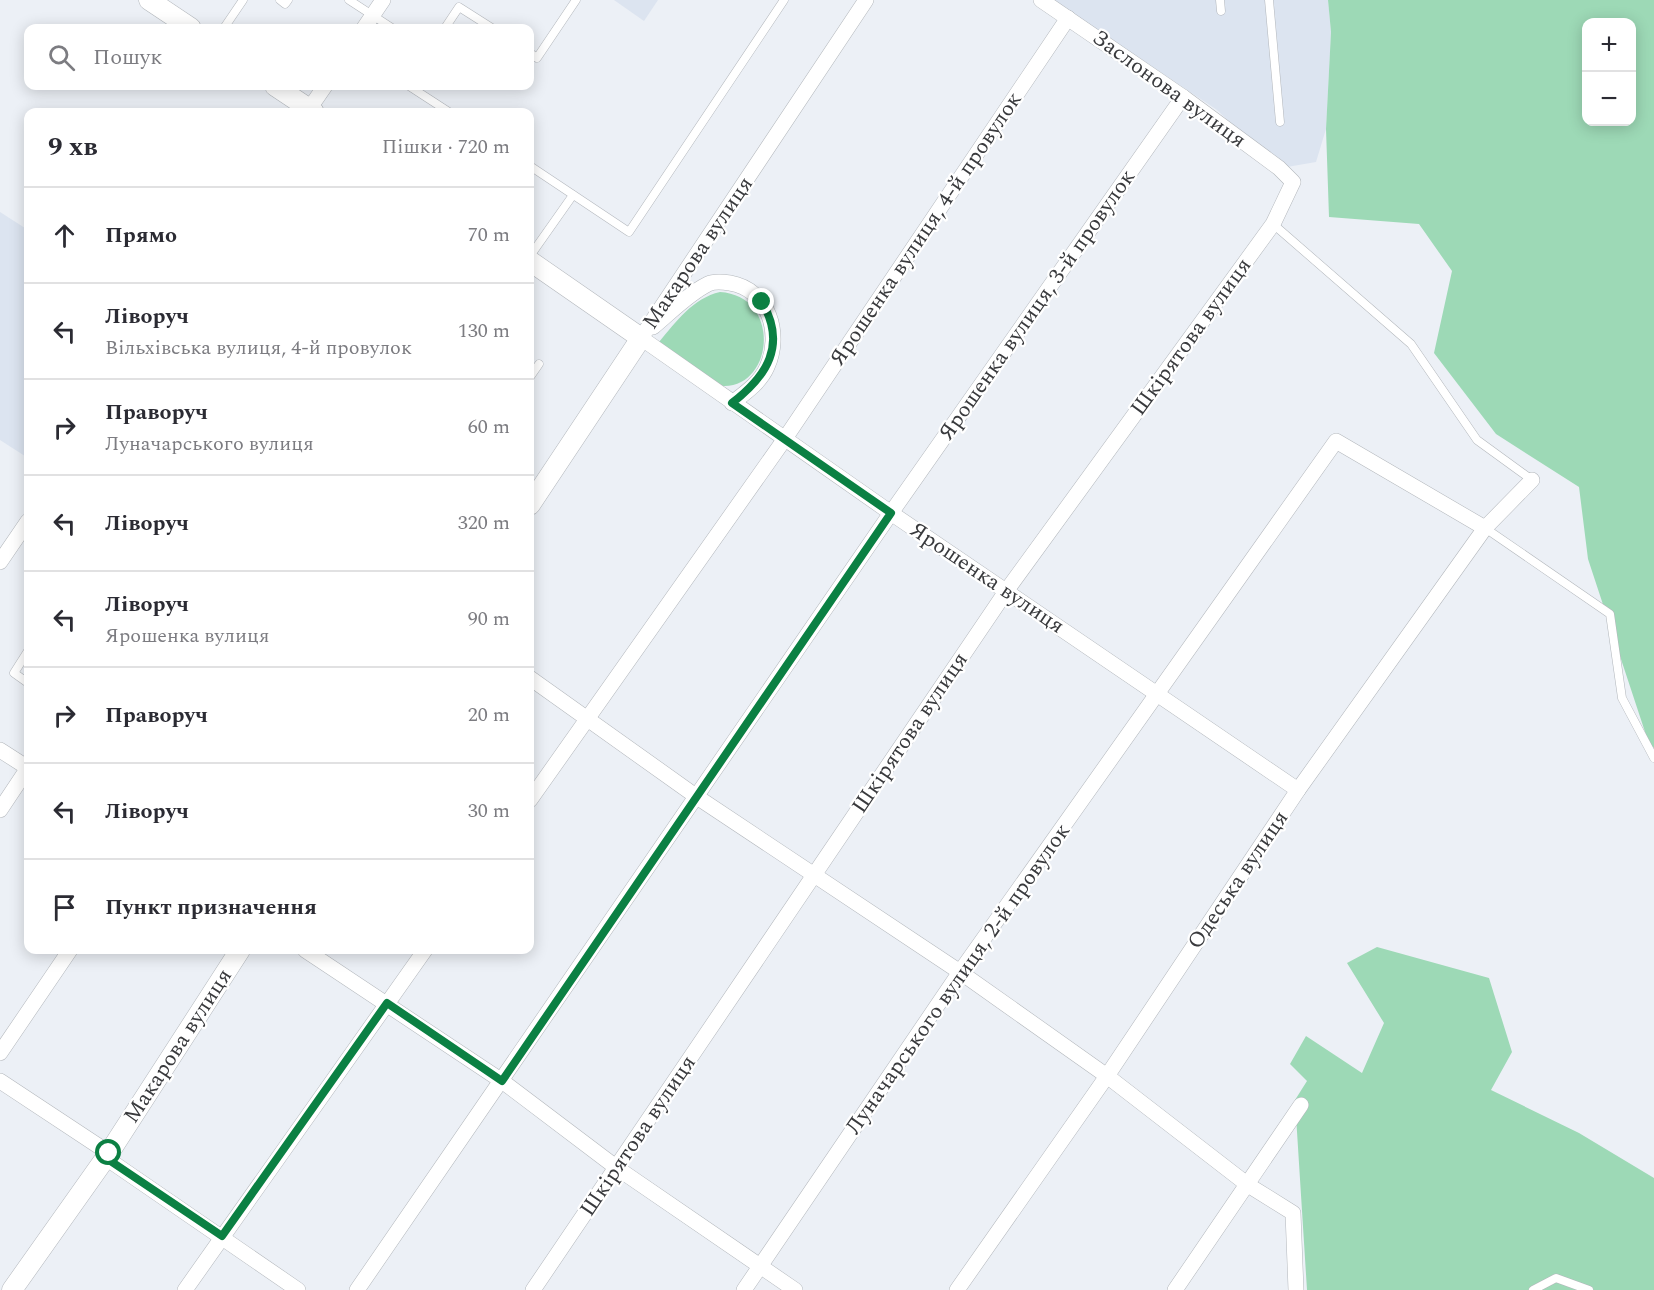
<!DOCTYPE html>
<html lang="uk">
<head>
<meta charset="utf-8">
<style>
  :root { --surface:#fff; --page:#f7f7f7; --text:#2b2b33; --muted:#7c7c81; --line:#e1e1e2 }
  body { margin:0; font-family:Spectral,serif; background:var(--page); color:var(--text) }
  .controls { position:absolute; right:18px; top:18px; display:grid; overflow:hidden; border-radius:12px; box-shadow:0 3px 15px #0003 }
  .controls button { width:54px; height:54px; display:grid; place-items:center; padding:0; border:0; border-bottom:2px solid var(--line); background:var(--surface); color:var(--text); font:30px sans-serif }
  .stop { position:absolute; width:18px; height:18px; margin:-14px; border:4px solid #0b8043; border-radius:50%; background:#fff }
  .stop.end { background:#0b8043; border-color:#fff; box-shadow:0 2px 6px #0008 }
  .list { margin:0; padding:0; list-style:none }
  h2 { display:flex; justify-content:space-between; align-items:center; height:78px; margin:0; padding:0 24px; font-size:26px }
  h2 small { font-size:20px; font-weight:400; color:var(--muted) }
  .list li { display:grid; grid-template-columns:39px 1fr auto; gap:18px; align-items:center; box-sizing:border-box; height:96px; padding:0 24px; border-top:2px solid var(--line) }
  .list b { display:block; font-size:22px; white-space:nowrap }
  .list p { margin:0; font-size:20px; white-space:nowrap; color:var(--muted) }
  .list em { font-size:20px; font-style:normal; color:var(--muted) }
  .icon { flex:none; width:33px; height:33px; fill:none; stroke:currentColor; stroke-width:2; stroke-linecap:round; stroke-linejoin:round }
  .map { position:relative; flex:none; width:1654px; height:1290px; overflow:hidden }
  .search { position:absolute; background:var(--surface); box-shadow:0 3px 15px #0003; left:24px; top:24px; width:510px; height:66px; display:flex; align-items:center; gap:15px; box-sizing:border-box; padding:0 21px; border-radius:12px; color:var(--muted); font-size:22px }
  .panel { position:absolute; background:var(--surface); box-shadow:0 3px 15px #0003; left:24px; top:108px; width:510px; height:846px; border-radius:12px }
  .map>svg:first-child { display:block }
  .built { fill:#dce4f0 }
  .green { fill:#9dd9b6; fill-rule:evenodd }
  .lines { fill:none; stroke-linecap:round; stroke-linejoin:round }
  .service-casing { stroke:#b3b7bc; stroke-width:9 }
  .minor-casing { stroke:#b3b7bc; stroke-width:16 }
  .tertiary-casing { stroke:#b3b7bc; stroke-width:21 }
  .service { stroke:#fff; stroke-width:8 }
  .minor { stroke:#fff; stroke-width:15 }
  .tertiary { stroke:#fff; stroke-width:20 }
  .route { stroke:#0b8043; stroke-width:8 }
  .labels { text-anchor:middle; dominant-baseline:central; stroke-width:4.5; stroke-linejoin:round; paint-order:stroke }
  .street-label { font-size:22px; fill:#393a3d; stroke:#fff }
</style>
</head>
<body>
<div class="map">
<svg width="1654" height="1290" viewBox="0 0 1654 1290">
  <rect width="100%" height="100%" fill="#ecf0f6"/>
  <!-- built -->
  <g class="built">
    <path d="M 614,0 L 658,0 L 644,21 Z"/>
    <path d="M 1053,0 L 1328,0 L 1331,32 L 1326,129 L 1316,162 L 1287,167 L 1258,149 L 1217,110 Z"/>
    <path d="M 0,212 L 28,230 L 28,458 L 0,440 Z"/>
  </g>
  <!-- green -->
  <g class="green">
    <path d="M 1328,0 L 1654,0 L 1654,748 L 1649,744 L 1588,559 L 1579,487 L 1496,434 L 1434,353 L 1452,271 L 1419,224 L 1329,217 L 1326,129 L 1331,32 ZM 1586,22 L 1632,22 L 1632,122 L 1586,122 Z"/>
    <path d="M 720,292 C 785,296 773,397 715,385 L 659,342 C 676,322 693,298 720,292 Z"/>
    <path d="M 1377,947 L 1489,978 L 1512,1052 L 1491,1090 L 1579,1133 L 1654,1178 L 1654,1290 L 1307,1290 L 1295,1100 L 1307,1081 L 1290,1064 L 1306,1036 L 1362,1073 L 1384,1023 L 1347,963 Z"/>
  </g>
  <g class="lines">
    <defs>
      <g id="service">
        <path d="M 280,0 L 285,4 L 288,0"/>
        <path d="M 349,0 L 392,28"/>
        <path d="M 1220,0 L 1221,11"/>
        <path d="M 1269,0 L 1280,122"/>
        <path d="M 224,28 L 243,0"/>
        <path d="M 445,28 L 459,7 L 492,28"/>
        <path d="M 530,53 L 537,58 L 576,0"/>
        <path d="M 409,86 L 449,112"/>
        <path d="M 530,166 L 629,232 L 784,0"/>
        <path d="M 1273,224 L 1411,344 L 1477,440 L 1532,480"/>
        <path d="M 530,256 L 573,195"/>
        <path d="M 530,377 L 539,364"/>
        <path d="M 1485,528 L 1610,614 L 1622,698 L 1654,758"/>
        <path d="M 28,651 L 14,673 L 28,683"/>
        <path d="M 1533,1290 L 1556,1278 L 1589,1290"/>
      </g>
      <g id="minor">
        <path d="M 364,28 L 383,0"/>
        <path d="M 307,112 L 325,86"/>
        <path d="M 653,327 C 670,313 688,294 708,284 C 714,281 724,282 730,283 C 769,290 782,334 767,367 C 760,383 745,393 732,403"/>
        <path d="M 641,338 L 891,513 L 1298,790"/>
        <path d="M 641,338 L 866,0"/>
        <path d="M 0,562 L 28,521"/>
        <path d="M 530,678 L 697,797 L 960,972 L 1107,1076 L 1248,1185 L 1293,1213 L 1296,1290"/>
        <path d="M 0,750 L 28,768 L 0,810"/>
        <path d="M 530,800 L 784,440 L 1068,18"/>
        <path d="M 305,950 L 502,1081 L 617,1168 L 795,1290"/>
        <path d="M 0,1053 L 70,950"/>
        <path d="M 0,1081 L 109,1153"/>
        <path d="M 106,1158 L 298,1290"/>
        <path d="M 185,1290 L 425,950"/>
        <path d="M 357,1290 L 891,513 L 1183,97"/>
        <path d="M 533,1290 L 1007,590 L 1273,224 L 1293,182 L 1279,168 L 1183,97 L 1041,0"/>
        <path d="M 744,1290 L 960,972 L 1336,441 L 1485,528"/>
        <path d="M 957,1290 L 1107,1076 L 1298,790 L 1485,528 L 1532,480"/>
        <path d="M 1175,1290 L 1301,1105"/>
      </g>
      <g id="tertiary">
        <path d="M 149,0 L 191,28"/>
        <path d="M 275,86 L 314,112"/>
        <path d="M 530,261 L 641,338 L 530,505"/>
        <path d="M 12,1290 L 109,1153 L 240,950"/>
      </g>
    </defs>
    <!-- service casing -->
    <use href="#service" class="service-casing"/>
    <!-- minor casing -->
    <use href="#minor" class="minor-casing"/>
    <!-- tertiary casing -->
    <use href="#tertiary" class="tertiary-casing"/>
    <!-- service -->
    <use href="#service" class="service"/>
    <!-- minor -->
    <use href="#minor" class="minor"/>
    <!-- tertiary -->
    <use href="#tertiary" class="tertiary"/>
  </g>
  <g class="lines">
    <!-- route -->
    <path class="route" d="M 109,1153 L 106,1158 L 222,1236 L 387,1003 L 502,1081 L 891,513 L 732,403 C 767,376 787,345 762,302"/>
  </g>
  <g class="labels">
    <!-- street labels -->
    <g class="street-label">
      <text transform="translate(1169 89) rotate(36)">Заслонова вулиця</text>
      <text transform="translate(926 229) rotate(-56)">Ярошенка вулиця, 4-й провулок</text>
      <text transform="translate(698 253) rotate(-56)">Макарова вулиця</text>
      <text transform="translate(1037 305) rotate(-55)">Ярошенка вулиця, 3-й провулок</text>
      <text transform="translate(1191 337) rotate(-54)">Шкірятова вулиця</text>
      <text transform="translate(987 578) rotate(34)">Ярошенка вулиця</text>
      <text transform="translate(910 733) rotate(-56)">Шкірятова вулиця</text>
      <text transform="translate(1238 880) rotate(-56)">Одеська вулиця</text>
      <text transform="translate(958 979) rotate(-55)">Луначарського вулиця, 2-й провулок</text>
      <text transform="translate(178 1046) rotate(-57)">Макарова вулиця</text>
      <text transform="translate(638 1136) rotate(-56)">Шкірятова вулиця</text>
    </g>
  </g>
</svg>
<div class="controls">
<button>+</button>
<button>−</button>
</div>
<div class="stop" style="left:109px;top:1153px"></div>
<div class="stop end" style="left:762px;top:302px"></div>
<div class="search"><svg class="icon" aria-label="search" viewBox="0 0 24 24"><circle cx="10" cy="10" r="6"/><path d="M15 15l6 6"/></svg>Пошук</div>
<section class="panel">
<h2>9 хв<small>Пішки · 720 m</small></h2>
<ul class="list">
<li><svg class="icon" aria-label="ahead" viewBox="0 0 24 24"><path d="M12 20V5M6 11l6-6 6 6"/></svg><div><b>Прямо</b></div><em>70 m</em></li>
<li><svg class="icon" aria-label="left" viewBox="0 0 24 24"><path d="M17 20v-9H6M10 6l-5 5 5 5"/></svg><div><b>Ліворуч</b><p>Вільхівська вулиця, 4-й провулок</p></div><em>130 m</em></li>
<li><svg class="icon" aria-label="right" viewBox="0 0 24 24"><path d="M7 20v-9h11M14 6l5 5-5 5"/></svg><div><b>Праворуч</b><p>Луначарського вулиця</p></div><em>60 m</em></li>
<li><svg class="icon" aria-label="left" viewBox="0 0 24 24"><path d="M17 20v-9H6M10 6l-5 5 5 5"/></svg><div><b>Ліворуч</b></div><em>320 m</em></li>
<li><svg class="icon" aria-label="left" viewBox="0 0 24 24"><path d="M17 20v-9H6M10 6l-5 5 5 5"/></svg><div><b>Ліворуч</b><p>Ярошенка вулиця</p></div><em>90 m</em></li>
<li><svg class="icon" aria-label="right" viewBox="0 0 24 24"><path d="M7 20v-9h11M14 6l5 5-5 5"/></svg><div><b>Праворуч</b></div><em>20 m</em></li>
<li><svg class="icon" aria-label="left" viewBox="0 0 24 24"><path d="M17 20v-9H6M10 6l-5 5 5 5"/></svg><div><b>Ліворуч</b></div><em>30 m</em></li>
<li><svg class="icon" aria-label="arrive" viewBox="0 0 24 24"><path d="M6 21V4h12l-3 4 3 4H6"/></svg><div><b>Пункт призначення</b></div></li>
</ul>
</section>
</div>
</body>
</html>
